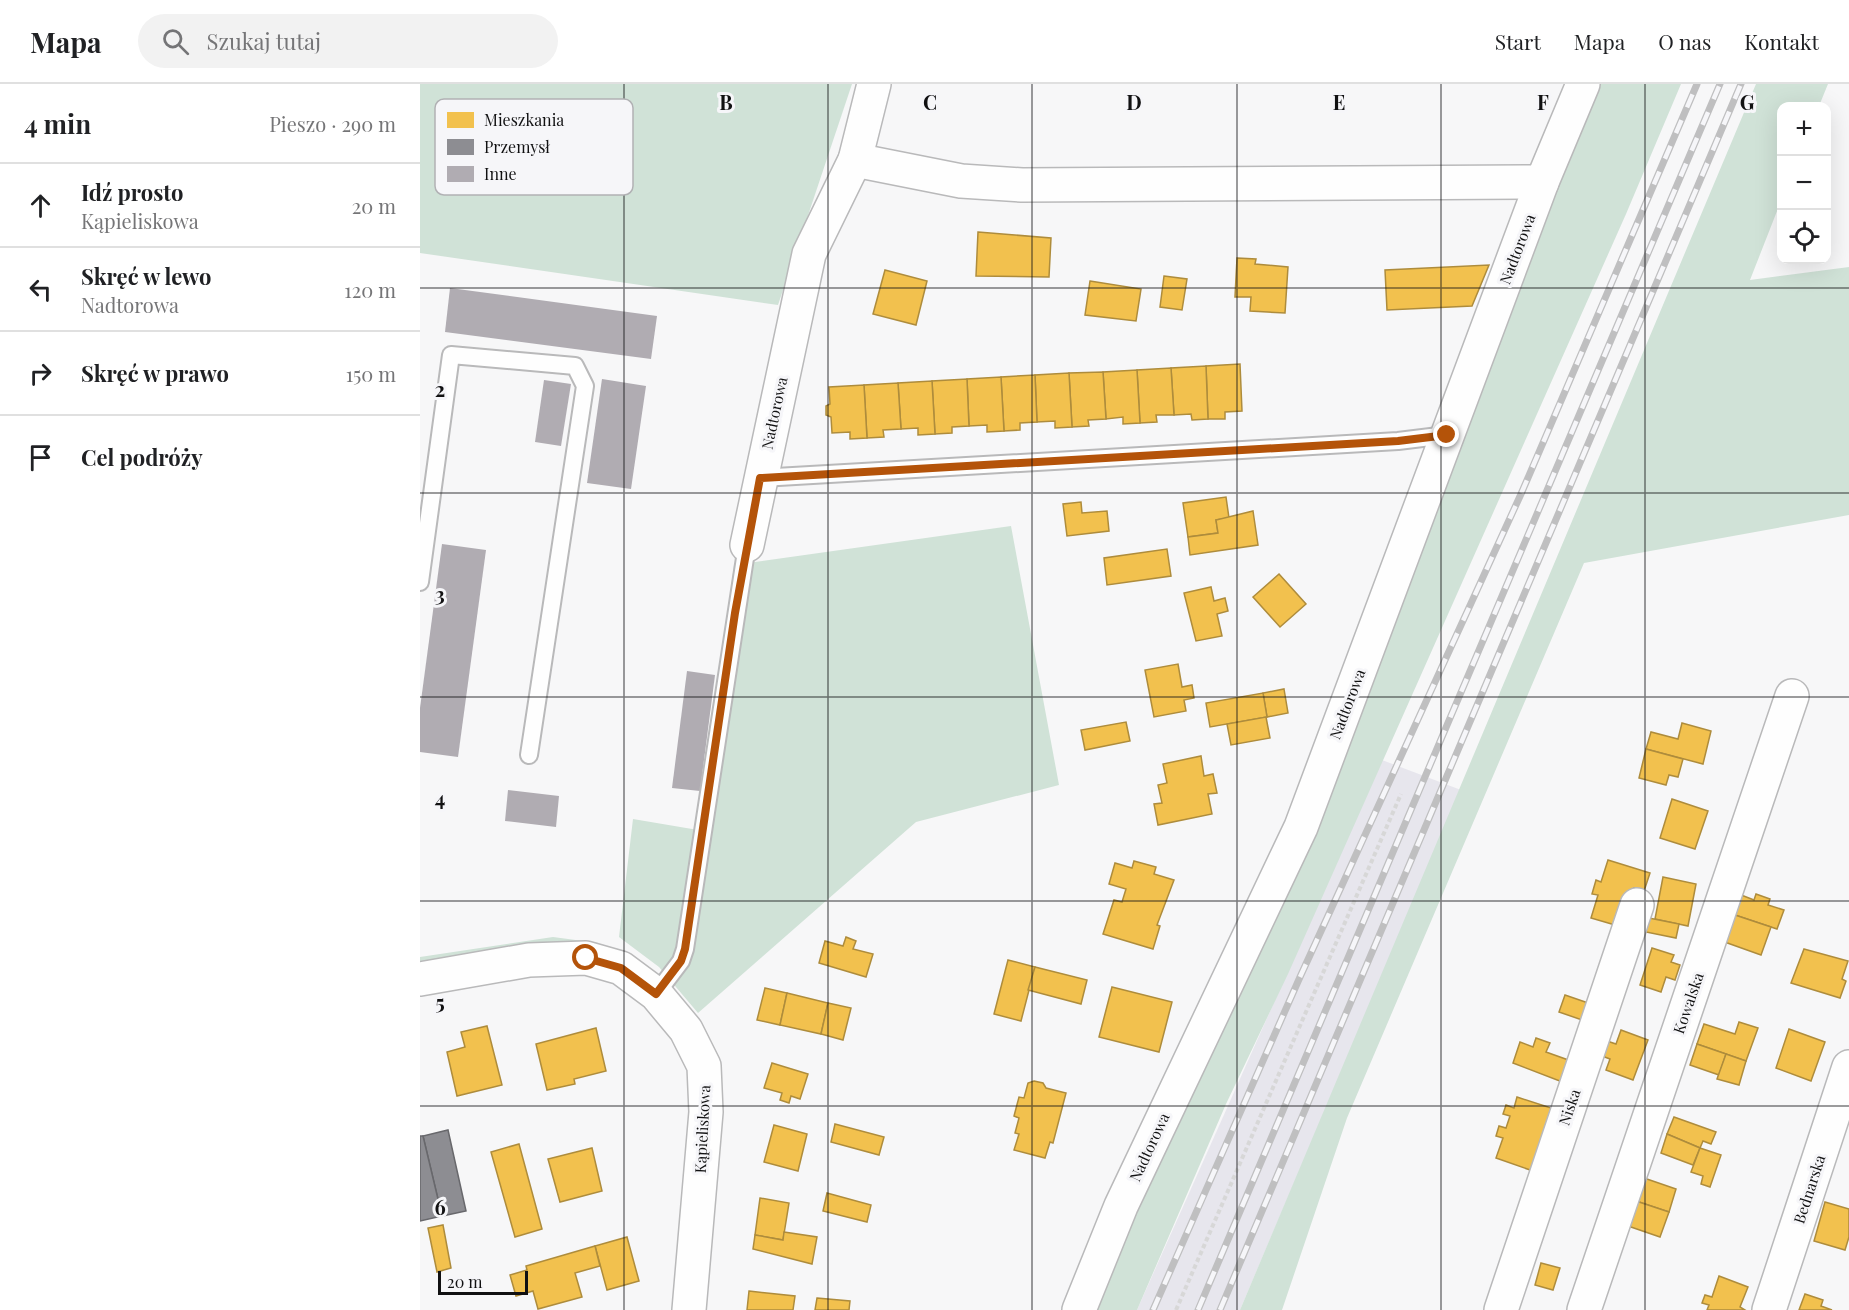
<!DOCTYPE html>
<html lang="pl">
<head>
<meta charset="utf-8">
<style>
  :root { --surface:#fff; --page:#f2f2f2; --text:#202124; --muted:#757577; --line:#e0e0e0 }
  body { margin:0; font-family:"Playfair Display",serif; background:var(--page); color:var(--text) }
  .controls { position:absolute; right:18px; top:18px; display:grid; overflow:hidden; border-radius:12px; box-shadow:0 6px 24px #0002 }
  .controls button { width:54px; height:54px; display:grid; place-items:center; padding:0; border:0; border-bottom:2px solid var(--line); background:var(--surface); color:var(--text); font:30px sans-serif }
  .scale { position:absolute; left:18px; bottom:15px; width:90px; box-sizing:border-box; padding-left:6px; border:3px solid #111112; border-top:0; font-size:16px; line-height:21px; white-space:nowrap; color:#111112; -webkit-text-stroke:4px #f6f6f9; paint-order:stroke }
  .stop { position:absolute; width:18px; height:18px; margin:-14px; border:4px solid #b45309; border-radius:50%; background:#fff }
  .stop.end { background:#b45309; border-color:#fff; box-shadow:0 2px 6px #0008 }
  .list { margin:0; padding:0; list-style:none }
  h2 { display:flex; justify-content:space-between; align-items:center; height:78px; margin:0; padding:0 24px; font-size:26px }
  h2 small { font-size:20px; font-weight:400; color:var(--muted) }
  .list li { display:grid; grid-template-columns:39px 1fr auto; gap:18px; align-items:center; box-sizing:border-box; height:84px; padding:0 24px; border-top:2px solid var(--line) }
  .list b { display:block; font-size:22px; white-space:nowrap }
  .list p { margin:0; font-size:20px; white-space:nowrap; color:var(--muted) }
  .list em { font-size:20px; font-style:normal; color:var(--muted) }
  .icon { flex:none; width:33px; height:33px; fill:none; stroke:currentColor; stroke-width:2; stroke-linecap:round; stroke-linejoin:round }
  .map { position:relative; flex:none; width:1429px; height:1226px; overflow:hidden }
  header { display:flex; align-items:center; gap:36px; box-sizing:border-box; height:84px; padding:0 30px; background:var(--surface); border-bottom:2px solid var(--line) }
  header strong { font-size:28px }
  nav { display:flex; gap:33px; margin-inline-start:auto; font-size:21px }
  .search { width:420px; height:54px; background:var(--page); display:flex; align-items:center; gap:15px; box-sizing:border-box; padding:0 21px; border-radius:33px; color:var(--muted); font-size:22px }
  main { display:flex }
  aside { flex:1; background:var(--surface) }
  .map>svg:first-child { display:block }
  .built { fill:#e7e6ed }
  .green { fill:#d0e2d7 }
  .homes { fill:#f2c14e; stroke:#ae8c3c; stroke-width:1.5 }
  .industry { fill:#8d8d92; stroke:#68686c; stroke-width:1.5 }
  .building { fill:#b0acb2 }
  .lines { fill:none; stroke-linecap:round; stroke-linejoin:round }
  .service-casing { stroke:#b9b9ba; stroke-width:20 }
  .minor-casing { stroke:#b9b9ba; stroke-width:36 }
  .path { stroke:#d7d7d7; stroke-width:4; stroke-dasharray:4.5 3; stroke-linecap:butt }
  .service { stroke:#fefefe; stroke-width:16 }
  .minor { stroke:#fefefe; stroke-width:33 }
  .rail-casing { stroke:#bfbfc0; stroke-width:7 }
  .rail { stroke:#f6f6f9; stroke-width:4.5; stroke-dasharray:14; stroke-linecap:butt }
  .route { stroke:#b45309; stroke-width:8 }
  .grid { fill:none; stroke:#111112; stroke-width:1.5; stroke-opacity:0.55 }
  .labels { text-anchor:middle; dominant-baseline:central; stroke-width:6; stroke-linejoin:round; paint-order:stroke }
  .street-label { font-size:15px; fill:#111112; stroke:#f6f6f9 }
  .key { fill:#f6f6f9; stroke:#b1b1b4; stroke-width:1.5 }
  .key-label { font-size:16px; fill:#111112 }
  .grid-label { font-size:20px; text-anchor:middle; font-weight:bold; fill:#111112; stroke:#f6f6f9; stroke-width:6; stroke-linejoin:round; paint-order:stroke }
</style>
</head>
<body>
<header>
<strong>Mapa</strong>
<div class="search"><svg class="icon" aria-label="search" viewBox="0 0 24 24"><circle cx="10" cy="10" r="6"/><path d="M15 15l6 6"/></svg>Szukaj tutaj</div>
<nav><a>Start</a><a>Mapa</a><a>O nas</a><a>Kontakt</a></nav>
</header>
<main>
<aside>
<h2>4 min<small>Pieszo · 290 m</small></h2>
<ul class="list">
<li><svg class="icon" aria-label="ahead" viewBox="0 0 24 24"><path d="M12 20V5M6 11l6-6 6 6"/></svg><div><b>Idź prosto</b><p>Kąpieliskowa</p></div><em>20 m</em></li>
<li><svg class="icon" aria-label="left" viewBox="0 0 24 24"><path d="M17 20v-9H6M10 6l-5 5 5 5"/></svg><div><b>Skręć w lewo</b><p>Nadtorowa</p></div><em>120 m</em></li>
<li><svg class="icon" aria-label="right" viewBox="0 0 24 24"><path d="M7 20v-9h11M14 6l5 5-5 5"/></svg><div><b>Skręć w prawo</b></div><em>150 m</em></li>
<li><svg class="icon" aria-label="arrive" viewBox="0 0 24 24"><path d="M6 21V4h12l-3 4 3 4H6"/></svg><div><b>Cel podróży</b></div></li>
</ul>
</aside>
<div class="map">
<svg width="1429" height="1226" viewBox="0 0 1429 1226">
  <rect width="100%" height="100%" fill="#f7f7f8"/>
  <!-- built -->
  <path class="built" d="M 962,676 L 1041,706 L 820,1226 L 717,1226 Z"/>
  <!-- green -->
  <g class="green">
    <path d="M 0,0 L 432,0 L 358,221 L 0,169 Z"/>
    <path d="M 1178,0 L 1261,0 L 1206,130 L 868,890 L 806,1020 L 717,1226 L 664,1226 Z"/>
    <path d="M 1336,0 L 1408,0 L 1399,22 L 1362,22 L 1361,117 L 1330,196 L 1429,183 L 1429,431 L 1164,479 L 927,1034 L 862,1226 L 820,1226 Z"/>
    <path d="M 591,442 L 639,701 L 496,738 L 278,929 L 239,883 L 199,853 L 213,735 L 278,746 L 314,481 Z"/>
    <path d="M 133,853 L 178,859 L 172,864 L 0,881 L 0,873 Z"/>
  </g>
  <!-- homes -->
  <g class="homes">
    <path d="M 558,148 L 631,154 L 629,193 L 556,192 Z"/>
    <path d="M 817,174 L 836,175 L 835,180 L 868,183 L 865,229 L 830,227 L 831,213 L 815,213 Z"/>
    <path d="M 1069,181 L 1052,222 L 967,226 L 965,186 Z"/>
    <path d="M 465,186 L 507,197 L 496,241 L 453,230 Z"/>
    <path d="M 744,192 L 767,195 L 762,226 L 740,223 Z"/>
    <path d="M 670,197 L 721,205 L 716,237 L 665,231 Z"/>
    <path d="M 820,280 L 822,327 L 805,328 L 805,335 L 788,335 L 786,282 Z"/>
    <path d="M 786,282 L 788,335 L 772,336 L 771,330 L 754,331 L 751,284 Z"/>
    <path d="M 751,284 L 754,331 L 736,331 L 737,338 L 720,339 L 717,286 Z"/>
    <path d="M 717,286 L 720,339 L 703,340 L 703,333 L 686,335 L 683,288 Z"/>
    <path d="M 683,288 L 686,335 L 668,336 L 669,342 L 652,343 L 649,289 Z"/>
    <path d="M 649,289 L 652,343 L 635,344 L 635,337 L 617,338 L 615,291 Z"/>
    <path d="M 615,291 L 617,338 L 600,339 L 600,346 L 584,347 L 581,293 Z"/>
    <path d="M 581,293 L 584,347 L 567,348 L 567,341 L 549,342 L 547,295 Z"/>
    <path d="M 547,295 L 549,342 L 532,343 L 532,349 L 515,350 L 512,297 Z"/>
    <path d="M 512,297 L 515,350 L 498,351 L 498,344 L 481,345 L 478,299 Z"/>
    <path d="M 478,299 L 481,345 L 463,346 L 464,353 L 447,354 L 444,301 Z"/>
    <path d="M 444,301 L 447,354 L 430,355 L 430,348 L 412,349 L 411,333 L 406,331 L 406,322 L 410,320 L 409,303 Z"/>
    <path d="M 806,413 L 809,434 L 796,436 L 798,449 L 768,453 L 763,419 Z"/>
    <path d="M 661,418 L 662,429 L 687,427 L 689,447 L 647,452 L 643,420 Z"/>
    <path d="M 833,427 L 838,461 L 770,471 L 768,453 L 798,449 L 796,436 Z"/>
    <path d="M 747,465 L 751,492 L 687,501 L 684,474 Z"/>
    <path d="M 859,490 L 886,520 L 860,543 L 833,513 Z"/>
    <path d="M 791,503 L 794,517 L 805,514 L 808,527 L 797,530 L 802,552 L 776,557 L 764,509 Z"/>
    <path d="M 758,580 L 762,603 L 772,601 L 774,614 L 764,616 L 766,627 L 734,633 L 725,586 Z"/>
    <path d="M 864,605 L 868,629 L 847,633 L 843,609 Z"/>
    <path d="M 843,609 L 847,633 L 790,643 L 786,619 Z"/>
    <path d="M 846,633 L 850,654 L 811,661 L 807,640 Z"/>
    <path d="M 706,638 L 710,657 L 665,666 L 661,646 Z"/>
    <path d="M 1262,639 L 1291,647 L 1283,680 L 1226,665 L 1231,648 L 1258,655 Z"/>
    <path d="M 1226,665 L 1263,675 L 1258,693 L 1249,691 L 1246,701 L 1219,694 Z"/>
    <path d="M 781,672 L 784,692 L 793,690 L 797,709 L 788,710 L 792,730 L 738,741 L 734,720 L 742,719 L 738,701 L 747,699 L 743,680 Z"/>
    <path d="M 1252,715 L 1288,727 L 1275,765 L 1240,754 Z"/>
    <path d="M 1188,776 L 1230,789 L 1224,807 L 1214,804 L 1202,843 L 1171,834 L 1178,811 L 1172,810 L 1176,796 L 1181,798 Z"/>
    <path d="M 714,777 L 736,783 L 734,790 L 754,796 L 737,841 L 740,842 L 733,865 L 683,850 L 694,816 L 702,818 L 706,805 L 689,800 L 695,779 L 712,784 Z"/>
    <path d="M 1243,793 L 1276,800 L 1268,842 L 1235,835 Z"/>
    <path d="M 1316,809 L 1334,816 L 1336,810 L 1350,815 L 1348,821 L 1364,826 L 1357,845 L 1309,829 Z"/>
    <path d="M 1309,829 L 1351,843 L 1341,871 L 1299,856 Z"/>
    <path d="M 1224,833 L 1259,840 L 1256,854 L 1221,847 Z"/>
    <path d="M 426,853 L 436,857 L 433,865 L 453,870 L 446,893 L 399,879 L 405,857 L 423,862 Z"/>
    <path d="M 1232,864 L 1254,871 L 1251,878 L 1260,881 L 1255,896 L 1246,893 L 1241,908 L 1220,901 Z"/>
    <path d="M 1384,865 L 1428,877 L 1422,895 L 1426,897 L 1420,914 L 1371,899 Z"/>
    <path d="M 588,876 L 615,883 L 601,937 L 574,930 Z"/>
    <path d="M 615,883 L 667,896 L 661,920 L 608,906 Z"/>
    <path d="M 692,903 L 752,918 L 739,968 L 679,953 Z"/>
    <path d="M 345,904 L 367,909 L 360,941 L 337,936 Z"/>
    <path d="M 367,909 L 408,919 L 401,950 L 360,941 Z"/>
    <path d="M 1145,911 L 1174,921 L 1168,938 L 1139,928 Z"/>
    <path d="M 408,919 L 431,924 L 423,956 L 401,950 Z"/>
    <path d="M 1319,938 L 1338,944 L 1326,977 L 1277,960 L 1284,940 L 1315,950 Z"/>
    <path d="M 67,942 L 82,1001 L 37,1012 L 27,968 L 45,963 L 41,948 Z"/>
    <path d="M 176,944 L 186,987 L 154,995 L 155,1000 L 127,1006 L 116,960 Z"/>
    <path d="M 1369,945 L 1405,958 L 1391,997 L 1356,984 Z"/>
    <path d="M 1201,946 L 1228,956 L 1213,996 L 1186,986 L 1190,975 L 1182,972 L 1187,957 L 1196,960 Z"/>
    <path d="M 1116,954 L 1130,959 L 1126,968 L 1154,978 L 1145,999 L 1093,979 L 1100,958 L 1113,963 Z"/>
    <path d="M 1277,960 L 1306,970 L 1299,991 L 1270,981 Z"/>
    <path d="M 1306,970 L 1326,977 L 1319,1001 L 1297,995 Z"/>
    <path d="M 352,979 L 388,990 L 380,1015 L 371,1012 L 369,1019 L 360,1016 L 362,1009 L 344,1004 Z"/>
    <path d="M 614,997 L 623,999 L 626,1004 L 646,1009 L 633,1059 L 630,1058 L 625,1074 L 594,1066 L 599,1050 L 595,1049 L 599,1034 L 594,1032 L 599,1013 L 604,1014 L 608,999 Z"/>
    <path d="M 1097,1013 L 1134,1025 L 1113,1087 L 1076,1074 L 1083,1054 L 1076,1052 L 1079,1042 L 1086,1044 L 1090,1032 L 1083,1030 L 1086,1021 L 1094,1024 Z"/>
    <path d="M 1254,1033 L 1296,1048 L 1291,1060 L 1283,1057 L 1280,1064 L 1247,1050 Z"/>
    <path d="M 415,1040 L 464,1053 L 459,1071 L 411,1058 Z"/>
    <path d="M 354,1041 L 387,1050 L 378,1087 L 344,1078 Z"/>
    <path d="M 1247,1050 L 1280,1064 L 1273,1081 L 1241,1069 Z"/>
    <path d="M 99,1060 L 122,1145 L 95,1153 L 71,1068 Z"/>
    <path d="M 172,1064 L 182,1107 L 140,1118 L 128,1075 Z"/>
    <path d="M 1280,1064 L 1301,1071 L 1290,1103 L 1281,1100 L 1283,1092 L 1271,1088 Z"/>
    <path d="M 1224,1094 L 1256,1105 L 1249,1128 L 1216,1117 Z"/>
    <path d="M 407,1109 L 451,1121 L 447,1138 L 403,1127 Z"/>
    <path d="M 340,1114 L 369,1119 L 363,1156 L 335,1151 Z"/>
    <path d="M 1216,1117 L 1249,1128 L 1240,1153 L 1208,1142 Z"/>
    <path d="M 1405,1118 L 1429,1125 L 1429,1153 L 1425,1166 L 1394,1157 Z"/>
    <path d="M 23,1141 L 31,1184 L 17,1188 L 8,1144 Z"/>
    <path d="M 364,1148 L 397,1153 L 392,1180 L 333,1165 L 335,1151 L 363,1156 Z"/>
    <path d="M 207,1153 L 219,1197 L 187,1206 L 175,1162 Z"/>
    <path d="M 175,1162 L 180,1182 L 155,1189 L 162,1213 L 118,1225 L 113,1207 L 96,1212 L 90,1191 L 107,1186 L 106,1182 Z"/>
    <path d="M 1121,1179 L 1140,1184 L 1133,1206 L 1115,1201 Z"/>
    <path d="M 1299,1192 L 1328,1203 L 1320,1223 L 1325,1226 L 1287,1226 L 1289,1221 L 1282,1219 L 1285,1211 L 1292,1213 Z"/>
    <path d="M 329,1207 L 375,1212 L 373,1226 L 327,1226 Z"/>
    <path d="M 1385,1210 L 1403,1216 L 1401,1222 L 1412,1226 L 1379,1226 Z"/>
    <path d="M 397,1214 L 430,1217 L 429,1226 L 395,1226 Z"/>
  </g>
  <!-- industry -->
  <g class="industry">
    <path d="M 28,1046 L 46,1127 L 22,1132 L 3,1052 Z"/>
    <path d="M 0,1052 L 3,1052 L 22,1132 L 0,1137 Z"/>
  </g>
  <!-- building -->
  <g class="building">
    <path d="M 30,204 L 237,232 L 231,275 L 25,248 Z"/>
    <path d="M 182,295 L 226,302 L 211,405 L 167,399 Z"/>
    <path d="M 124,296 L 151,300 L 141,362 L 115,358 Z"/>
    <path d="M 22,460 L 66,466 L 38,673 L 0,668 L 0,624 Z"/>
    <path d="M 267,587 L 295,591 L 280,707 L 252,704 Z"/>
    <path d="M 88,706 L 139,712 L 136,743 L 85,737 Z"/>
  </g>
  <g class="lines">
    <defs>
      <g id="service">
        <path d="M 340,394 L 978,357 L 1027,351"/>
        <path d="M 0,498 L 31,271 L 155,282 L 165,302 L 109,671"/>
        <path d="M 236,910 L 261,877 L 265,865 L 327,461"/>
      </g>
      <g id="minor">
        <path d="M 435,76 L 541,97 L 602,101 L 1122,98"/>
        <path d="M 327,461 L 389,170 L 435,76 L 454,0"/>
        <path d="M 0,895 L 109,876 L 166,874 L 201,884 L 236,910 L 266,946 L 284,982 L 286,1028 L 269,1226"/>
        <path d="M 659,1226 L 701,1122 L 881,743 L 1122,98 L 1163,0"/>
        <path d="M 1081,1226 L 1217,821"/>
        <path d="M 1164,1226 L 1372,612"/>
        <path d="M 1349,1226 L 1429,983"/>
      </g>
    </defs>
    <!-- service casing -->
    <use href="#service" class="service-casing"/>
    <!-- minor casing -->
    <use href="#minor" class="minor-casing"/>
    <!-- path -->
    <path class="path" d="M 756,1226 L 981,710"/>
    <!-- service -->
    <use href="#service" class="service"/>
    <!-- minor -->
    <use href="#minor" class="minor"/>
    <defs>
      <g id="rail">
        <path d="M 733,1226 L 880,893 L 1101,410 L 1277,0"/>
        <path d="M 778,1226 L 1300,0"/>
        <path d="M 800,1226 L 1321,0"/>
      </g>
    </defs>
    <!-- rail casing -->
    <use href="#rail" class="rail-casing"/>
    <!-- rail -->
    <use href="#rail" class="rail"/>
  </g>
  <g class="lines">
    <!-- route -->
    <path class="route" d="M 166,874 L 201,884 L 236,910 L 261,877 L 265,865 L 315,529 L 340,394 L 978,357 L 1027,351"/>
  </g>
  <!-- grid -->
  <path class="grid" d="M 204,0 L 204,1226M 408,0 L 408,1226M 612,0 L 612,1226M 817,0 L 817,1226M 1021,0 L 1021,1226M 1225,0 L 1225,1226M 0,204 L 1429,204M 0,409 L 1429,409M 0,613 L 1429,613M 0,817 L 1429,817M 0,1022 L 1429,1022"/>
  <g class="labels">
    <!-- street labels -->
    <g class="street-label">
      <text transform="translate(1097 165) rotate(-69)">Nadtorowa</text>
      <text transform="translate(354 329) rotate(-78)">Nadtorowa</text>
      <text transform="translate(927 620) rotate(-69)">Nadtorowa</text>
      <text transform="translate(1268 919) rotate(-71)">Kowalska</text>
      <text transform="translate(1149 1023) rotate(-71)">Niska</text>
      <text transform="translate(282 1045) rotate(-87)">Kąpieliskowa</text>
      <text transform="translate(729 1063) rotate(-65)">Nadtorowa</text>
      <text transform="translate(1389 1105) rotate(-72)">Bednarska</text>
    </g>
  </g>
  <!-- legend -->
  <rect x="15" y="15" width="198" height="96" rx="9" class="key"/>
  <rect x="27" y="28" width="27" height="16" fill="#f2c14e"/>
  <rect x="27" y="55" width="27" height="16" fill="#8d8d92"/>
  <rect x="27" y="82" width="27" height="16" fill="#b0acb2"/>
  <g class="key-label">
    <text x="64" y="42">Mieszkania</text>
    <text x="64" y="69">Przemysł</text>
    <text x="64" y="96">Inne</text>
  </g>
  <g class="grid-label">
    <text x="306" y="26">B</text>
    <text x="510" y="26">C</text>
    <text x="714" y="26">D</text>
    <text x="919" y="26">E</text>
    <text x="1123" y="26">F</text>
    <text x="1327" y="26">G</text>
    <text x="20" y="313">2</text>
    <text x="20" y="518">3</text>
    <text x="20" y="722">4</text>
    <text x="20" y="926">5</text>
    <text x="20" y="1131">6</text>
  </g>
</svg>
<div class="controls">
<button>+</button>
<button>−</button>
<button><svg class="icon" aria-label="locate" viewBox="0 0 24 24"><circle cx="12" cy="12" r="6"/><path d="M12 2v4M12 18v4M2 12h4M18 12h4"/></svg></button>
</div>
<div class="scale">20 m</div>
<div class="stop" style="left:166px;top:874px"></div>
<div class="stop end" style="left:1027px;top:351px"></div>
</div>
</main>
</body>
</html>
